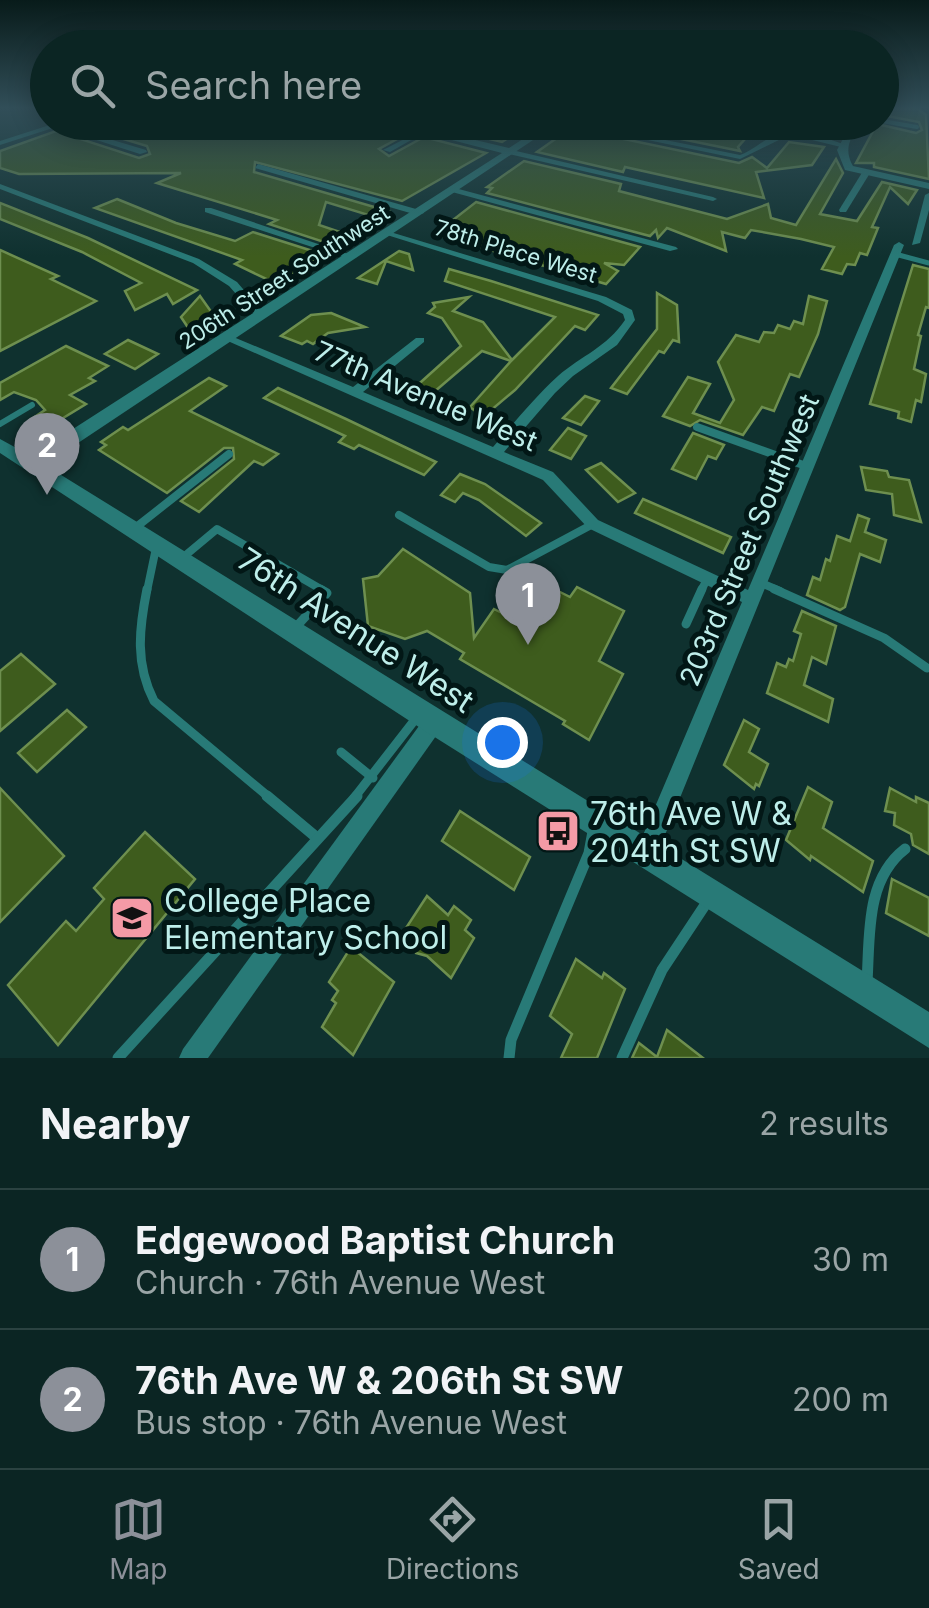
<!DOCTYPE html>
<html lang="en">
<head>
<meta charset="utf-8">
<style>
  :root { --surface:#0b2523; --page:#142d2b; --text:#f1f3f6; --muted:#9aa5a6; --line:#2b4241; --accent:#8c9099 }
  body { margin:0; font-family:Inter,sans-serif; background:var(--page); color:var(--text) }
  .you { position:absolute; left:502px; top:742px; width:35px; height:35px; margin:-25px; border:8px solid #fff; border-radius:50%; background:#1a73e8; box-shadow:0 0 0 15px #1a73e833 }
  .badge { display:grid; place-items:center; width:65px; height:65px; border-radius:50%; background:var(--accent); color:#fff; font-size:32px; font-weight:700 }
  .pin { position:absolute; translate:-50% -82px; filter:drop-shadow(0 2px 5px #0008) }
  .pin::after { content:''; position:absolute; top:52px; width:35px; height:30px; background:inherit; clip-path:polygon(0 0,100% 0,50% 100%) }
  .list { margin:0; padding:0; list-style:none }
  h2 { display:flex; justify-content:space-between; align-items:center; height:130px; margin:0; padding:0 40px; font-size:42px }
  h2 small { font-size:32px; font-weight:400; color:var(--muted) }
  .list li { display:grid; grid-template-columns:65px 1fr auto; gap:30px; align-items:center; box-sizing:border-box; height:140px; padding:0 40px; border-top:2px solid var(--line) }
  .list b { display:block; font-size:38px; white-space:nowrap }
  .list p { margin:0; font-size:32px; white-space:nowrap; color:var(--muted) }
  .list em { font-size:32px; font-style:normal; color:var(--muted) }
  .icon { flex:none; width:55px; height:55px; fill:none; stroke:currentColor; stroke-width:2; stroke-linecap:round; stroke-linejoin:round }
  .map { position:relative; flex:none; width:929px; height:1058px; overflow:hidden }
  .search { position:absolute; background:var(--surface); box-shadow:0 5px 25px #0003; left:30px; right:30px; top:30px; height:110px; display:flex; align-items:center; gap:25px; box-sizing:border-box; padding:0 35px; border-radius:55px; color:var(--muted); font-size:38px }
  .sheet { height:410px; background:var(--surface) }
  nav { display:flex; justify-content:space-around; align-items:center; box-sizing:border-box; height:140px; border-top:2px solid var(--line); background:var(--surface); font-size:28px; color:var(--muted) }
  nav a { display:grid; justify-items:center; gap:5px }
  nav .on { color:var(--accent) }
  .map>svg:first-child { display:block }
  .building { fill:#3e5c1d; stroke:#6e8f4f; stroke-width:2.5 }
  .lines { fill:none; stroke-linecap:round; stroke-linejoin:round }
  .lane-far5 { stroke:#287a77; stroke-width:4 }
  .lane-far4 { stroke:#287a77; stroke-width:5 }
  .lane-far3 { stroke:#287a77; stroke-width:6 }
  .lane-far2 { stroke:#287a77; stroke-width:8 }
  .lane-far1 { stroke:#287a77; stroke-width:9 }
  .lane { stroke:#287a77; stroke-width:11 }
  .street { fill:#287a77; fill-rule:evenodd }
  .secondary { fill:#287a77; fill-rule:evenodd }
  .labels { text-anchor:middle; dominant-baseline:central; stroke-width:10; stroke-linejoin:round; paint-order:stroke }
  .far-street-label { font-size:22px; fill:#beeeea; stroke:#021716 }
  .street-label { font-size:28px; fill:#beeeea; stroke:#021716 }
  .near-street-label { font-size:32px; fill:#beeeea; stroke:#021716 }
  .near-poi-label { font-size:32px; fill:#beeeea; stroke:#021716; text-anchor:start }
</style>
</head>
<body>
<div class="map">
<svg width="929" height="1058" viewBox="0 0 929 1058">
  <rect width="100%" height="100%" fill="#0f312f"/>
  <!-- building -->
  <g class="building">
    <path d="M 884,109 L 918,109 L 926,115 L 929,179 L 874,167 L 874,163 L 856,163 L 877,124 L 916,133 L 922,130 L 919,122 L 882,115 Z"/>
    <path d="M 67,122 L 243,122 L 252,125 L 248,132 L 252,136 L 293,122 L 314,126 L 309,133 L 316,136 L 353,124 L 367,127 L 368,122 L 379,122 L 408,133 L 379,149 L 389,156 L 424,137 L 486,153 L 402,201 L 255,162 L 254,172 L 388,211 L 378,218 L 326,202 L 319,225 L 352,236 L 336,246 L 269,224 L 277,220 L 157,183 L 181,173 L 19,174 L 0,168 L 0,151 L 56,131 L 139,158 L 150,154 L 147,146 Z"/>
    <path d="M 418,122 L 456,122 L 516,133 L 502,142 Z"/>
    <path d="M 598,122 L 710,126 L 710,122 L 760,122 L 738,147 L 740,151 Z"/>
    <path d="M 571,128 L 739,163 L 752,157 L 767,168 L 789,142 L 824,147 L 812,165 L 756,172 L 764,198 L 625,167 L 623,172 L 537,152 Z"/>
    <path d="M 836,159 L 843,173 L 820,214 L 857,221 L 882,182 L 917,190 L 908,204 L 890,187 L 872,227 L 878,228 L 867,255 L 860,253 L 855,265 L 847,264 L 842,274 L 822,269 L 834,247 L 801,239 L 751,230 L 745,238 L 722,232 L 726,251 L 667,228 L 658,238 L 656,230 L 650,236 L 487,193 L 492,188 L 487,187 L 524,161 L 621,184 L 619,191 L 727,219 L 768,204 L 771,218 L 796,225 Z"/>
    <path d="M 117,199 L 176,223 L 235,241 L 253,232 L 322,254 L 277,284 L 235,264 L 242,260 L 95,208 Z"/>
    <path d="M 476,202 L 640,247 L 624,265 L 604,263 L 618,271 L 606,284 L 435,234 Z"/>
    <path d="M 0,203 L 88,238 L 197,290 L 173,304 L 167,294 L 135,310 L 125,291 L 141,283 L 82,252 L 0,219 Z"/>
    <path d="M 0,250 L 58,276 L 51,279 L 96,301 L 0,351 Z"/>
    <path d="M 399,251 L 409,254 L 413,270 L 386,261 L 377,284 L 358,278 Z"/>
    <path d="M 913,265 L 929,269 L 929,308 L 926,307 L 918,335 L 921,336 L 914,369 L 926,374 L 921,402 L 916,400 L 911,422 L 898,418 L 899,412 L 870,404 Z"/>
    <path d="M 449,269 L 491,281 L 598,315 L 585,330 L 575,326 L 515,390 L 483,417 L 470,407 L 511,361 L 482,351 L 427,398 L 411,391 L 461,346 L 442,318 L 428,313 L 435,307 L 433,303 L 469,297 L 453,311 L 483,322 L 512,360 L 555,317 L 445,281 Z"/>
    <path d="M 657,293 L 677,305 L 679,342 L 673,340 L 664,353 L 659,351 L 627,394 L 611,388 L 657,329 Z"/>
    <path d="M 200,296 L 217,320 L 201,329 L 192,325 L 189,329 L 181,317 Z"/>
    <path d="M 809,296 L 827,301 L 818,334 L 799,377 L 790,374 L 774,411 L 762,407 L 743,435 L 700,420 L 690,426 L 663,416 L 688,377 L 710,384 L 693,413 L 720,423 L 734,400 L 718,362 L 736,335 L 759,342 L 764,332 L 774,333 L 778,325 L 790,329 L 794,321 L 803,324 Z"/>
    <path d="M 331,313 L 365,327 L 328,333 L 313,344 L 307,341 L 302,344 L 281,336 L 311,315 Z"/>
    <path d="M 128,340 L 158,354 L 135,369 L 105,354 Z"/>
    <path d="M 66,346 L 108,366 L 89,378 L 95,381 L 70,395 L 86,404 L 45,429 L 30,420 L 45,410 L 36,400 L 14,392 L 0,400 L 0,383 Z"/>
    <path d="M 209,378 L 226,386 L 190,411 L 278,454 L 263,465 L 254,461 L 199,512 L 181,501 L 234,459 L 233,448 L 224,448 L 167,493 L 99,450 L 106,445 L 101,442 L 123,427 L 128,430 Z"/>
    <path d="M 278,388 L 346,419 L 436,462 L 424,475 L 359,445 L 354,449 L 339,442 L 345,436 L 264,398 Z"/>
    <path d="M 585,396 L 599,401 L 581,425 L 563,418 Z"/>
    <path d="M 568,428 L 586,436 L 571,459 L 550,450 Z"/>
    <path d="M 693,433 L 724,445 L 716,459 L 708,456 L 696,479 L 672,469 Z"/>
    <path d="M 601,463 L 635,493 L 618,502 L 586,470 Z"/>
    <path d="M 861,467 L 887,471 L 889,477 L 909,480 L 921,522 L 894,515 L 892,494 L 866,490 Z"/>
    <path d="M 460,474 L 485,484 L 541,523 L 526,536 L 479,500 L 463,493 L 455,502 L 441,495 Z"/>
    <path d="M 643,499 L 731,537 L 723,553 L 635,513 Z"/>
    <path d="M 858,515 L 869,519 L 865,532 L 886,540 L 880,562 L 860,554 L 845,607 L 840,610 L 807,595 L 813,577 L 820,580 L 826,559 L 830,561 L 837,536 L 850,541 Z"/>
    <path d="M 403,549 L 470,593 L 474,638 L 494,609 L 500,612 L 509,600 L 527,609 L 536,596 L 544,600 L 552,588 L 570,597 L 577,587 L 624,611 L 599,661 L 623,674 L 589,740 L 563,724 L 565,721 L 460,659 L 464,653 L 427,631 L 405,639 L 368,626 L 363,579 L 378,576 Z"/>
    <path d="M 802,611 L 836,626 L 826,664 L 812,657 L 804,685 L 833,699 L 828,722 L 767,693 L 777,663 L 786,667 L 789,659 L 793,661 L 801,634 L 794,631 Z"/>
    <path d="M 21,654 L 55,684 L 0,731 L 0,671 Z"/>
    <path d="M 67,710 L 86,727 L 37,772 L 18,753 Z"/>
    <path d="M 744,720 L 759,729 L 749,752 L 768,764 L 759,786 L 756,784 L 754,789 L 724,765 Z"/>
    <path d="M 808,787 L 832,802 L 823,828 L 873,861 L 863,892 L 811,856 L 810,860 L 786,840 Z"/>
    <path d="M 0,788 L 64,856 L 0,922 Z"/>
    <path d="M 890,788 L 916,802 L 916,797 L 929,803 L 929,854 L 913,845 L 911,834 L 894,825 L 895,813 L 885,811 Z"/>
    <path d="M 460,811 L 530,857 L 514,890 L 442,841 Z"/>
    <path d="M 145,832 L 195,879 L 58,1045 L 8,985 L 66,921 L 76,931 L 104,899 L 94,888 Z"/>
    <path d="M 892,879 L 929,898 L 929,936 L 886,913 Z"/>
    <path d="M 427,896 L 448,915 L 454,906 L 471,920 L 465,930 L 474,938 L 451,978 L 427,956 L 416,953 L 413,935 L 406,928 Z"/>
    <path d="M 351,947 L 394,982 L 353,1055 L 322,1027 L 336,1003 L 332,1000 L 338,991 L 329,982 Z"/>
    <path d="M 576,959 L 602,978 L 604,973 L 625,989 L 597,1058 L 561,1058 L 572,1034 L 550,1016 Z"/>
    <path d="M 667,1030 L 703,1058 L 632,1058 L 639,1043 L 657,1057 Z"/>
  </g>
  <g class="lines">
    <!-- lane-far5 -->
    <path class="lane-far5" d="M 882,121 L 917,127"/>
    <!-- lane-far4 -->
    <path class="lane-far4" d="M 895,254 L 929,263"/>
    <!-- lane-far3 -->
    <path class="lane-far3" d="M 0,424 L 32,405"/>
    <!-- lane-far2 -->
    <g class="lane-far2">
      <path d="M 697,427 L 806,466"/>
      <path d="M 399,515 L 489,567 L 507,570 L 593,524"/>
      <path d="M 135,528 L 229,454"/>
      <path d="M 181,559 L 217,529 L 324,591"/>
      <path d="M 759,582 L 780,591"/>
      <path d="M 147,591 L 156,548"/>
      <path d="M 701,591 L 707,579"/>
    </g>
    <!-- lane-far1 -->
    <g class="lane-far1">
      <path d="M 147,589 C 139,629 135,664 154,701 L 270,798"/>
      <path d="M 774,589 L 884,638 L 927,668"/>
      <path d="M 686,624 L 702,589"/>
      <path d="M 296,627 L 327,593 L 320,589"/>
      <path d="M 341,752 L 373,778"/>
      <path d="M 354,798 L 417,717"/>
    </g>
    <!-- lane -->
    <g class="lane">
      <path d="M 267,796 L 316,837"/>
      <path d="M 867,982 C 870,936 865,880 905,849"/>
      <path d="M 118,1058 L 357,796"/>
      <path d="M 509,1058 L 511,1040 L 589,853 L 594,826"/>
      <path d="M 622,1058 L 662,970 L 709,899"/>
    </g>
    <!-- street -->
    <g class="street">
      <path d="M 262,122 L 270,122 L 256,132 L 252,132 L 252,130 Z"/>
      <path d="M 328,122 L 337,122 L 317,132 L 312,131 Z"/>
      <path d="M 560,122 L 576,122 L 740,155 C 751,151 759,143 770,138 C 792,127 824,136 845,145 L 841,147 L 808,139 L 783,138 L 740,159 Z"/>
      <path d="M 56,123 L 146,150 L 147,152 L 140,154 L 56,127 L 0,145 L 0,141 Z"/>
      <path d="M 422,130 L 427,131 L 390,152 L 383,150 Z"/>
      <path d="M 512,150 L 713,197 L 717,199 L 713,201 L 509,154 Z"/>
      <path d="M 258,164 L 423,211 L 424,213 L 417,215 L 255,168 Z"/>
      <path d="M 863,171 L 870,173 L 846,212 L 840,212 L 839,210 Z"/>
      <path d="M 0,184 L 199,259 L 237,282 L 266,316 L 257,318 L 229,286 L 193,263 L 0,189 Z"/>
      <path d="M 455,188 L 676,247 L 678,249 L 670,251 L 452,192 L 452,188 Z"/>
      <path d="M 929,193 L 929,210 L 920,243 L 912,245 L 925,195 Z"/>
      <path d="M 205,208 L 211,208 L 357,257 L 349,259 L 205,212 Z"/>
      <path d="M 387,231 L 606,297 L 632,310 L 635,320 L 617,345 L 573,376 L 555,393 L 504,452 L 553,472 L 598,520 L 748,590 L 894,245 L 899,242 L 904,245 L 654,862 L 646,865 L 638,862 L 635,854 L 742,602 L 588,528 L 543,480 L 221,338 L 223,336 L 231,336 L 353,387 L 416,338 L 424,338 L 424,342 L 363,392 L 493,447 C 514,423 534,398 558,376 C 581,356 607,347 625,320 L 623,314 L 598,301 L 387,235 Z"/>
      <path d="M 434,713 L 441,715 L 443,722 L 441,729 L 208,1058 L 179,1058 L 183,1049 L 427,715 Z"/>
    </g>
    <!-- secondary -->
    <g class="secondary">
      <path d="M 382,122 L 400,122 L 509,148 L 549,122 L 560,122 L 45,465 L 929,1012 L 929,1048 L 425,731 L 0,453 L 0,439 L 31,456 L 502,153 Z"/>
      <path d="M 852,122 L 861,122 C 851,137 843,148 853,166 L 929,183 L 929,189 L 845,170 L 837,150 Z"/>
    </g>
  </g>
  <!-- sky -->
  <linearGradient id="sky" x2="0" y2="1"><stop stop-color="#081b1a"/><stop offset="0.42" stop-color="#314e58"/><stop offset="1" stop-color="#314e58" stop-opacity="0"/></linearGradient>
  <rect width="929" height="257" fill="url(#sky)"/>
  <!-- icons -->
  <defs>
    <symbol id="bus-square" viewBox="-11 -11 22 22"><rect x="-9" y="-9" width="18" height="18" rx="4" fill="#f49aa6" stroke="#021716"/><path d="M-5-6H5V4H4V6H2V4H-2V6H-4V4H-5ZM-3.5-4V0h7V-4ZM-3.5 1.2v1.5H-2V1.2ZM2 1.2v1.5H3.5V1.2Z" fill="#111"/></symbol>
    <symbol id="school-square" viewBox="-11 -11 22 22"><rect x="-9" y="-9" width="18" height="18" rx="4" fill="#f49aa6" stroke="#021716"/><path d="M0-5L7-2L0 1L-7-2ZM-4 1L0 2.5L4 1V4Q0 6-4 4Z" fill="#111"/></symbol>
  </defs>
  <g fill-rule="evenodd">
    <use href="#bus-square" x="533" y="806" width="50" height="50"/>
    <use href="#school-square" x="107" y="893" width="50" height="50"/>
  </g>
  <g class="labels">
    <!-- far-street labels -->
    <g class="far-street-label">
      <text transform="translate(516 251) rotate(17)">78th Place West</text>
      <text transform="translate(284 277) rotate(-33)">206th Street Southwest</text>
    </g>
    <!-- street labels -->
    <g class="street-label">
      <text transform="translate(426 396) rotate(23)">77th Avenue West</text>
      <text transform="translate(749 540) rotate(-67)">203rd Street Southwest</text>
    </g>
    <!-- near-street labels -->
    <g class="near-street-label">
      <text transform="translate(356 630) rotate(33)">76th Avenue West</text>
    </g>
    <!-- near-poi labels -->
    <g class="near-poi-label">
      <text x="590" y="813">76th Ave W &amp;<tspan x="590" dy="37">204th St SW</tspan></text>
      <text x="164" y="900">College Place<tspan x="164" dy="37">Elementary School</tspan></text>
    </g>
  </g>
</svg>
<div class="you"></div>
<div class="pin badge" style="left:528px;top:645px">1</div>
<div class="pin badge" style="left:47px;top:495px">2</div>
<div class="search"><svg class="icon" aria-label="search" viewBox="0 0 24 24"><circle cx="10" cy="10" r="6"/><path d="M15 15l6 6"/></svg>Search here</div>
</div>
<section class="sheet">
<h2>Nearby<small>2 results</small></h2>
<ul class="list">
<li><span class="badge">1</span><div><b>Edgewood Baptist Church</b><p>Church · 76th Avenue West</p></div><em>30 m</em></li>
<li><span class="badge">2</span><div><b>76th Ave W &amp; 206th St SW</b><p>Bus stop · 76th Avenue West</p></div><em>200 m</em></li>
</ul>
</section>
<nav>
<a class="on"><svg class="icon" aria-label="map" viewBox="0 0 24 24"><path d="M3 6l6-2 6 2 6-2v14l-6 2-6-2-6 2zM9 4v14M15 6v14"/></svg>Map</a>
<a><svg class="icon" aria-label="directions" viewBox="0 0 24 24"><path d="M12 3l9 9-9 9-9-9zM9 14v-3h6M13 9l2 2-2 2"/></svg>Directions</a>
<a><svg class="icon" aria-label="saved" viewBox="0 0 24 24"><path d="M7 4h10v16l-5-4-5 4z"/></svg>Saved</a>
</nav>
</body>
</html>
